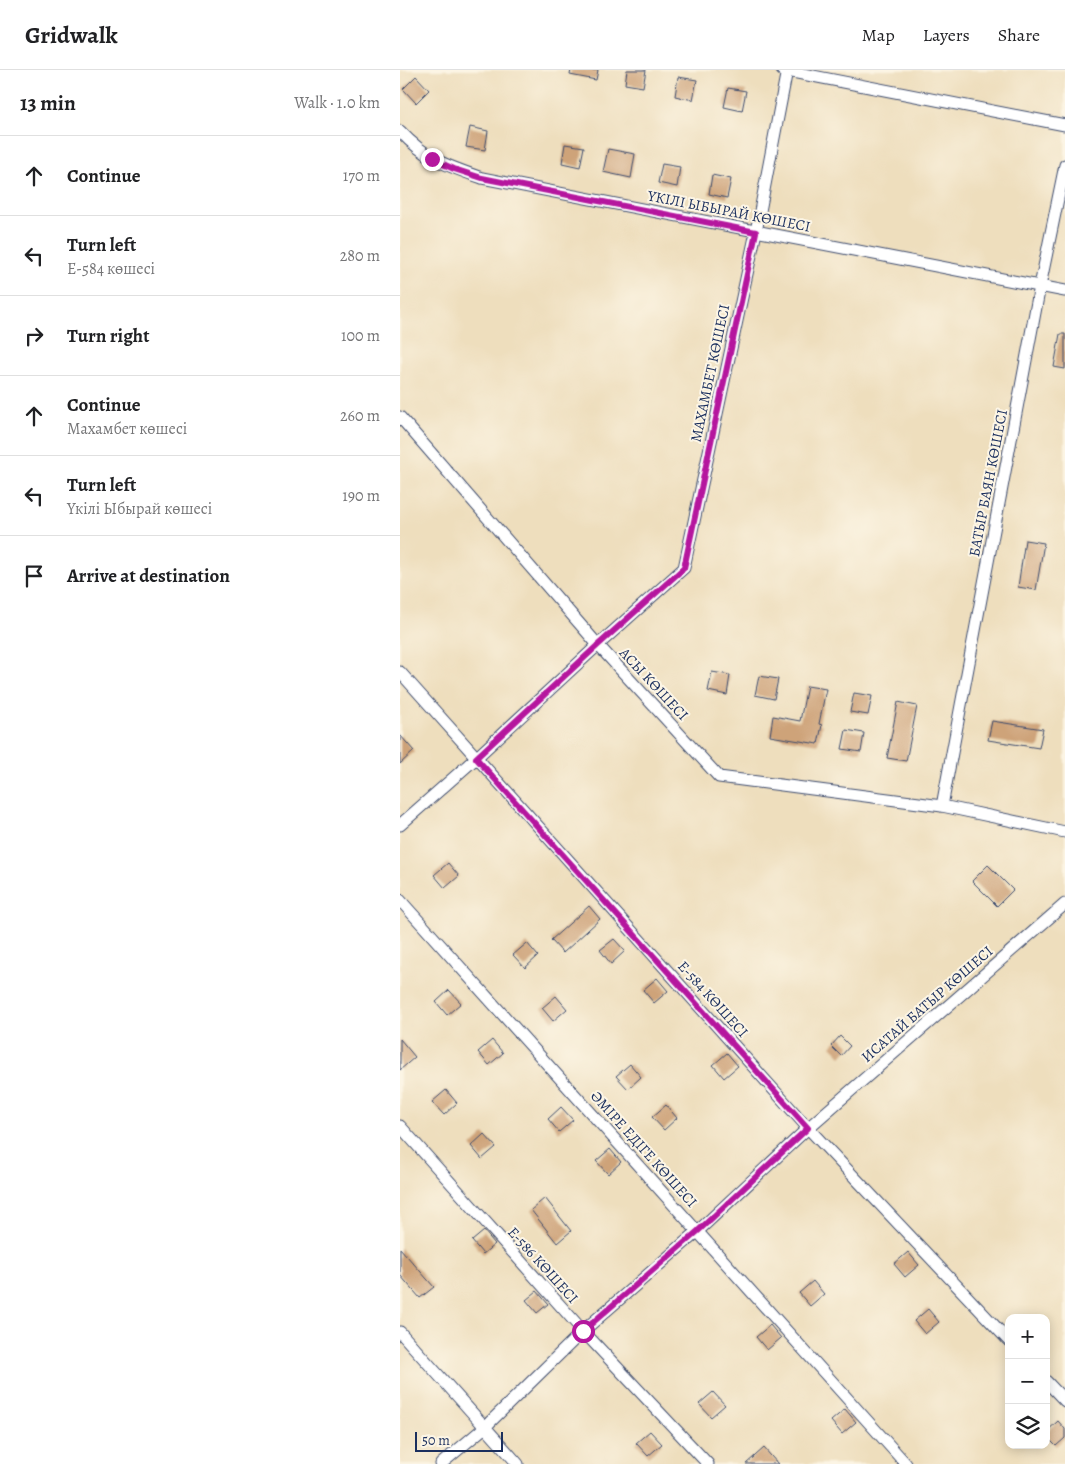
<!DOCTYPE html>
<html lang="en">
<head>
<meta charset="utf-8">
<style>
  :root { --surface:#fff; --page:#f6f6f6; --text:#202124; --muted:#757577; --line:#e0e0e0 }
  body { margin:0; font-family:Alegreya,serif; background:var(--page); color:var(--text) }
  .controls { position:absolute; right:15px; bottom:15px; display:grid; overflow:hidden; border-radius:10px; box-shadow:0 2px 12px #0003 }
  .controls button { width:45px; height:45px; display:grid; place-items:center; padding:0; border:0; border-bottom:1px solid var(--line); background:var(--surface); color:var(--text); font:25px sans-serif }
  .scale { position:absolute; left:15px; bottom:12px; width:88px; box-sizing:border-box; padding-left:5px; border:2px solid #1b2f5e; border-top:0; font-size:14px; line-height:18px; white-space:nowrap; color:#1b2f5e; -webkit-text-stroke:4px #fcf5e5; paint-order:stroke }
  .stop { position:absolute; width:15px; height:15px; margin:-11px; border:4px solid #b5179e; border-radius:50%; background:#fff }
  .stop.end { background:#b5179e; border-color:#fff; box-shadow:0 1px 5px #0008 }
  .list { margin:0; padding:0; list-style:none }
  h2 { display:flex; justify-content:space-between; align-items:center; height:65px; margin:0; padding:0 20px; font-size:21px }
  h2 small { font-size:16px; font-weight:400; color:var(--muted) }
  .list li { display:grid; grid-template-columns:32px 1fr auto; gap:15px; align-items:center; box-sizing:border-box; height:80px; padding:0 20px; border-top:1px solid var(--line) }
  .list b { display:block; font-size:19px; white-space:nowrap }
  .list p { margin:0; font-size:16px; white-space:nowrap; color:var(--muted) }
  .list em { font-size:16px; font-style:normal; color:var(--muted) }
  .icon { flex:none; width:28px; height:28px; fill:none; stroke:currentColor; stroke-width:2; stroke-linecap:round; stroke-linejoin:round }
  .map { position:relative; flex:none; width:665px; height:1394px; overflow:hidden }
  header { display:flex; align-items:center; gap:30px; box-sizing:border-box; height:70px; padding:0 25px; background:var(--surface); border-bottom:1px solid var(--line) }
  header strong { font-size:24px }
  nav { display:flex; gap:28px; margin-inline-start:auto; font-size:18px }
  main { display:flex }
  aside { flex:1; background:var(--surface) }
  .map>svg:first-child { display:block }
  .building { fill:#cea379 }
  .lines { fill:none; stroke-linecap:round; stroke-linejoin:round }
  .minor-casing { stroke:#3b496c; stroke-width:13 }
  .minor { stroke:#fff; stroke-width:11 }
  .route { stroke:#b5179e; stroke-width:6 }
  .labels { text-anchor:middle; dominant-baseline:central; stroke-width:4; stroke-linejoin:round; paint-order:stroke }
  .street-label { font-size:15px; fill:#1b2f5e; stroke:#fcf5e5 }
</style>
</head>
<body>
<header>
<strong>Gridwalk</strong>
<nav><a>Map</a><a>Layers</a><a>Share</a></nav>
</header>
<main>
<aside>
<h2>13 min<small>Walk · 1.0 km</small></h2>
<ul class="list">
<li><svg class="icon" aria-label="ahead" viewBox="0 0 24 24"><path d="M12 20V5M6 11l6-6 6 6"/></svg><div><b>Continue</b></div><em>170 m</em></li>
<li><svg class="icon" aria-label="left" viewBox="0 0 24 24"><path d="M17 20v-9H6M10 6l-5 5 5 5"/></svg><div><b>Turn left</b><p>Е-584 көшесі</p></div><em>280 m</em></li>
<li><svg class="icon" aria-label="right" viewBox="0 0 24 24"><path d="M7 20v-9h11M14 6l5 5-5 5"/></svg><div><b>Turn right</b></div><em>100 m</em></li>
<li><svg class="icon" aria-label="ahead" viewBox="0 0 24 24"><path d="M12 20V5M6 11l6-6 6 6"/></svg><div><b>Continue</b><p>Махамбет көшесі</p></div><em>260 m</em></li>
<li><svg class="icon" aria-label="left" viewBox="0 0 24 24"><path d="M17 20v-9H6M10 6l-5 5 5 5"/></svg><div><b>Turn left</b><p>Үкілі Ыбырай көшесі</p></div><em>190 m</em></li>
<li><svg class="icon" aria-label="arrive" viewBox="0 0 24 24"><path d="M6 21V4h12l-3 4 3 4H6"/></svg><div><b>Arrive at destination</b></div></li>
</ul>
</aside>
<div class="map">
<svg width="665" height="1394" viewBox="0 0 665 1394">
  <rect width="100%" height="100%" fill="#fcf5e5"/>
  <filter id="ink" filterUnits="userSpaceOnUse"><feTurbulence type="fractalNoise" baseFrequency=".02" numOctaves="2"/><feDisplacementMap in="SourceGraphic" scale="10" xChannelSelector="R" yChannelSelector="G"/><feConvolveMatrix kernelMatrix="1 2 1 2 8 2 1 2 1" color-interpolation-filters="sRGB"/></filter>
  <filter id="wash" filterUnits="userSpaceOnUse"><feTurbulence type="fractalNoise" baseFrequency=".0096" numOctaves="4" result="noise"/><feDisplacementMap in="SourceGraphic" scale="20" xChannelSelector="R" yChannelSelector="G"/><feGaussianBlur stdDeviation="1.12" result="paint"/><feColorMatrix in="noise" values="0 0 0 0 0 0 0 0 0 0 0 0 0 0 0 0 0 1.4 0 .05"/><feComposite in="paint" operator="in"/></filter>
  <g filter="url(#wash)">
    <rect width="100%" height="100%" fill="#eedebd"/>
    <g id="blocks">
      <!-- building -->
      <g class="building">
        <path d="M 171,0 L 198,0 L 196,10 L 170,5 Z"/>
        <path d="M 227,0 L 246,0 L 243,17 L 225,14 Z"/>
        <path d="M 16,6 L 29,20 L 16,33 L 3,19 Z"/>
        <path d="M 278,7 L 297,10 L 293,30 L 275,26 Z"/>
        <path d="M 328,18 L 346,21 L 342,41 L 324,37 Z"/>
        <path d="M 70,57 L 88,61 L 85,80 L 66,77 Z"/>
        <path d="M 165,74 L 184,77 L 180,97 L 162,93 Z"/>
        <path d="M 208,79 L 235,84 L 231,108 L 203,102 Z"/>
        <path d="M 262,94 L 280,97 L 277,117 L 258,113 Z"/>
        <path d="M 312,105 L 331,109 L 327,128 L 309,124 Z"/>
        <path d="M 660,264 L 665,264 L 665,299 L 654,297 Z"/>
        <path d="M 625,470 L 644,473 L 636,520 L 618,517 Z"/>
        <path d="M 312,602 L 330,605 L 327,625 L 308,621 Z"/>
        <path d="M 359,606 L 378,609 L 374,629 L 355,625 Z"/>
        <path d="M 407,616 L 426,619 L 419,654 L 422,655 L 418,674 L 370,666 L 373,646 L 400,651 Z"/>
        <path d="M 454,623 L 472,626 L 468,645 L 450,642 Z"/>
        <path d="M 498,632 L 517,636 L 506,691 L 487,688 Z"/>
        <path d="M 592,651 L 643,659 L 639,678 L 588,670 Z"/>
        <path d="M 446,660 L 464,663 L 461,682 L 442,679 Z"/>
        <path d="M 0,665 L 14,681 L 0,694 Z"/>
        <path d="M 48,793 L 59,806 L 45,818 L 34,805 Z"/>
        <path d="M 588,795 L 613,820 L 597,836 L 572,811 Z"/>
        <path d="M 189,836 L 200,849 L 163,883 L 151,870 Z"/>
        <path d="M 214,869 L 225,881 L 211,894 L 200,880 Z"/>
        <path d="M 127,873 L 138,886 L 125,898 L 113,885 Z"/>
        <path d="M 257,908 L 268,921 L 254,933 L 243,920 Z"/>
        <path d="M 49,920 L 61,933 L 47,945 L 36,932 Z"/>
        <path d="M 156,926 L 167,939 L 153,951 L 142,938 Z"/>
        <path d="M 440,966 L 450,976 L 441,986 L 431,976 Z"/>
        <path d="M 0,969 L 15,987 L 0,1000 Z"/>
        <path d="M 92,970 L 103,983 L 89,995 L 78,982 Z"/>
        <path d="M 327,983 L 338,996 L 324,1008 L 313,995 Z"/>
        <path d="M 230,994 L 241,1007 L 228,1019 L 216,1006 Z"/>
        <path d="M 46,1020 L 57,1033 L 44,1045 L 32,1032 Z"/>
        <path d="M 266,1035 L 277,1048 L 264,1060 L 252,1047 Z"/>
        <path d="M 161,1037 L 173,1050 L 159,1062 L 148,1049 Z"/>
        <path d="M 84,1064 L 96,1077 L 82,1089 L 71,1076 Z"/>
        <path d="M 210,1079 L 221,1092 L 208,1104 L 196,1091 Z"/>
        <path d="M 145,1128 L 171,1161 L 157,1173 L 131,1140 Z"/>
        <path d="M 84,1161 L 95,1174 L 83,1184 L 72,1171 Z"/>
        <path d="M 0,1178 L 34,1217 L 20,1228 L 0,1205 Z"/>
        <path d="M 508,1182 L 519,1195 L 505,1207 L 494,1194 Z"/>
        <path d="M 413,1211 L 424,1224 L 410,1236 L 399,1223 Z"/>
        <path d="M 137,1221 L 148,1234 L 137,1243 L 126,1230 Z"/>
        <path d="M 528,1239 L 539,1252 L 525,1264 L 514,1251 Z"/>
        <path d="M 370,1255 L 381,1268 L 367,1280 L 356,1267 Z"/>
        <path d="M 313,1322 L 325,1335 L 311,1347 L 299,1334 Z"/>
        <path d="M 445,1339 L 456,1352 L 442,1364 L 431,1351 Z"/>
        <path d="M 658,1351 L 665,1359 L 665,1368 L 656,1376 L 646,1366 L 646,1362 Z"/>
        <path d="M 250,1361 L 262,1374 L 248,1386 L 236,1373 Z"/>
        <path d="M 364,1378 L 378,1394 L 346,1394 Z"/>
      </g>
    </g>
  </g>
  <g filter="url(#ink)">
    <use href="#blocks" fill-opacity="0" stroke="#3b496c" stroke-width="1"/>
    <g class="lines">
      <defs>
        <g id="minor">
          <path d="M 382,0 L 665,55"/>
          <path d="M 0,61 C 26,89 47,96 82,108 L 665,221"/>
          <path d="M 0,347 L 198,575 L 319,707 L 542,736 L 665,762"/>
          <path d="M 0,602 L 408,1058 L 609,1271"/>
          <path d="M 542,736 L 640,216 L 665,95"/>
          <path d="M 0,755 L 76,688 L 198,575 L 284,498 L 356,162 L 387,0"/>
          <path d="M 0,830 L 506,1394"/>
          <path d="M 0,1056 L 183,1261 L 308,1394"/>
          <path d="M 0,1262 L 118,1394"/>
          <path d="M 646,1311 L 665,1331"/>
          <path d="M 41,1394 L 85,1357 L 183,1261 L 298,1161 L 408,1058 L 665,834"/>
        </g>
      </defs>
      <!-- minor casing -->
      <use href="#minor" class="minor-casing"/>
      <!-- minor -->
      <use href="#minor" class="minor"/>
    </g>
  </g>
  <g class="lines" filter="url(#ink)">
    <!-- route -->
    <path class="route" d="M 32,89 L 54,99 L 82,108 L 356,162 L 284,498 L 198,575 L 76,688 L 408,1058 L 298,1161 L 183,1261"/>
  </g>
  <g class="labels">
    <!-- street labels -->
    <g class="street-label">
      <text transform="translate(329 141) rotate(11)">ҮКІЛІ ЫБЫРАЙ КӨШЕСІ</text>
      <text transform="translate(310 303) rotate(-78)">МАХАМБЕТ КӨШЕСІ</text>
      <text transform="translate(588 413) rotate(-79)">БАТЫР БАЯН КӨШЕСІ</text>
      <text transform="translate(254 614) rotate(47)">АСЫ КӨШЕСІ</text>
      <text transform="translate(313 929) rotate(48)">Е-584 КӨШЕСІ</text>
      <text transform="translate(527 934) rotate(-41)">ИСАТАЙ БАТЫР КӨШЕСІ</text>
      <text transform="translate(244 1079) rotate(48)">ӘМІРЕ ЕДІГЕ КӨШЕСІ</text>
      <text transform="translate(143 1195) rotate(48)">Е-586 КӨШЕСІ</text>
    </g>
  </g>
</svg>
<div class="controls">
<button>+</button>
<button>−</button>
<button><svg class="icon" aria-label="layers" viewBox="0 0 24 24"><path d="M12 4l9 5-9 5-9-5zM3 14l9 5 9-5"/></svg></button>
</div>
<div class="scale">50 m</div>
<div class="stop" style="left:183px;top:1261px"></div>
<div class="stop end" style="left:32px;top:89px"></div>
</div>
</main>
</body>
</html>
